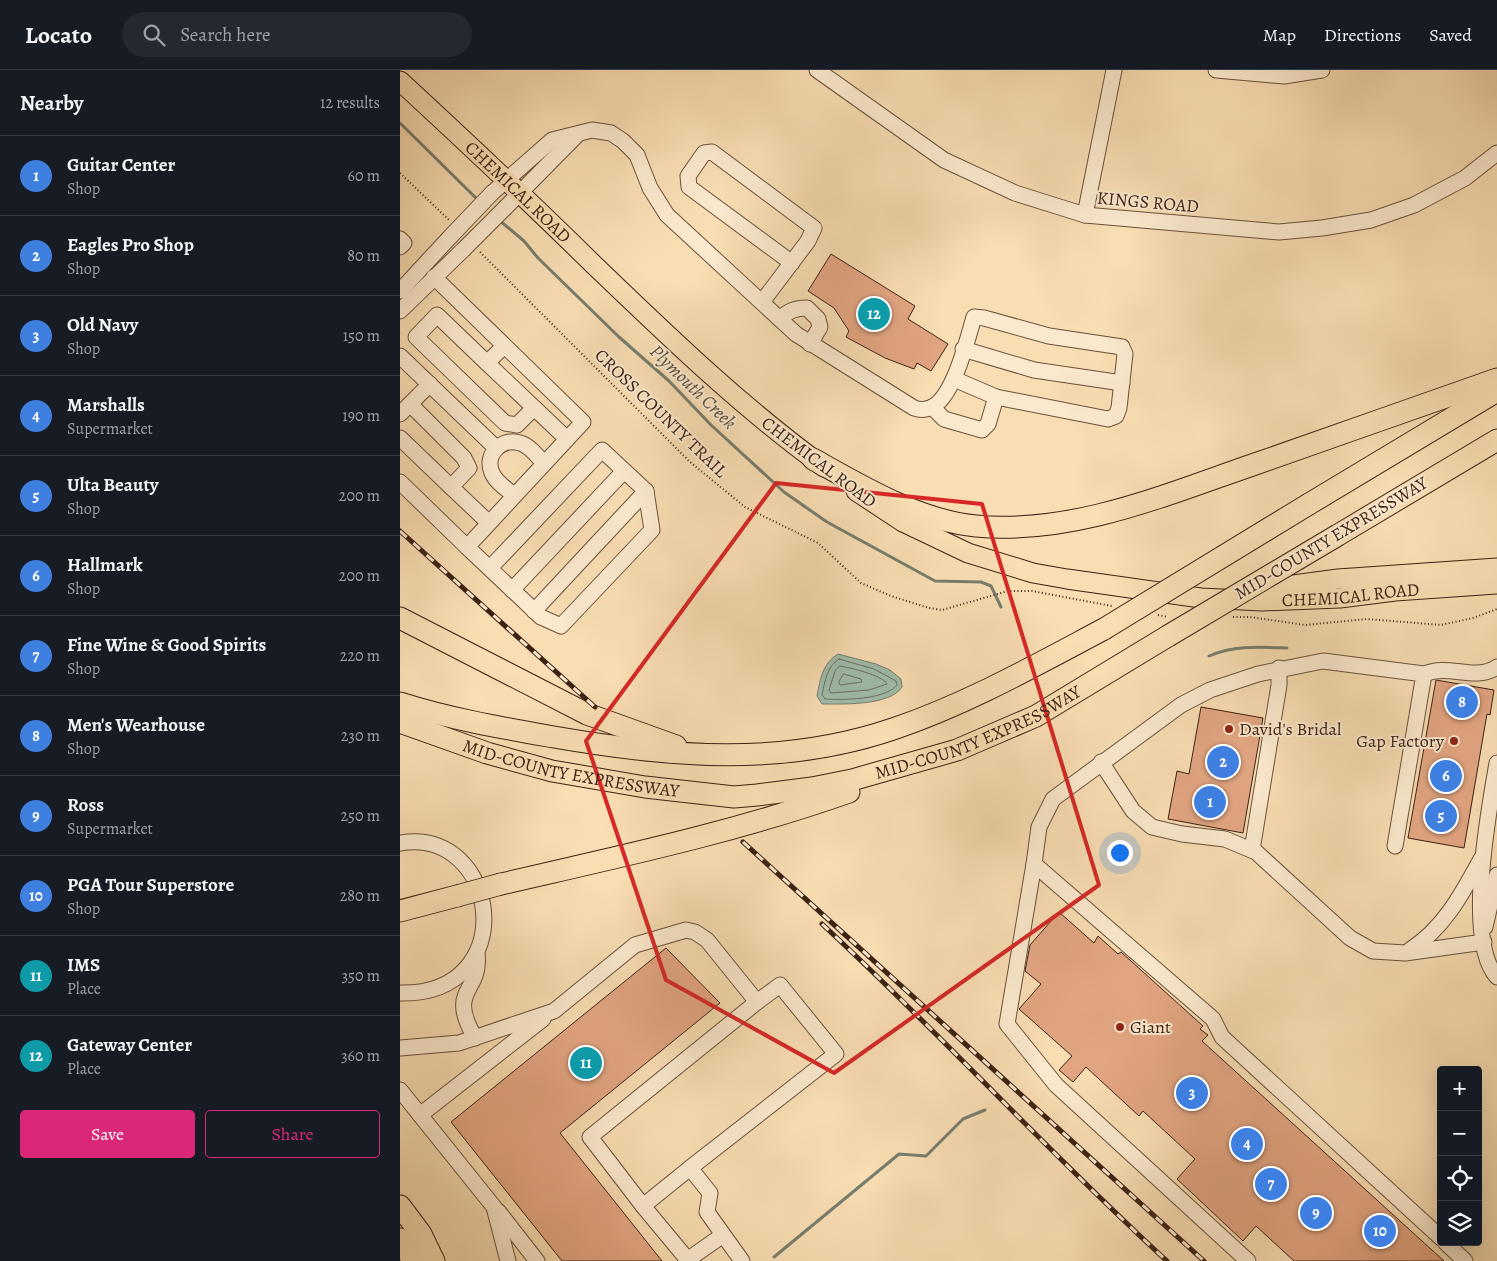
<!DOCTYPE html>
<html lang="en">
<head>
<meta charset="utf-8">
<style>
  :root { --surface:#171b24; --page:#242831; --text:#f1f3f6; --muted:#9ea1a6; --line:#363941; --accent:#db2777 }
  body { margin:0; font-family:Alegreya,serif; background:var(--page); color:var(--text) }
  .controls { position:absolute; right:15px; bottom:15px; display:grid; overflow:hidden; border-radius:5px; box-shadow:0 5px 20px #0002 }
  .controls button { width:45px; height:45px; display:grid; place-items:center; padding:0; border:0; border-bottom:1px solid var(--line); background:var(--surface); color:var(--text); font:25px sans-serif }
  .you { position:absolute; left:719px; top:782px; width:18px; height:18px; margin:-12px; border:4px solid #fff; border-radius:50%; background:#1a73e8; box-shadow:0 0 0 8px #1a73e833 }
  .badge { display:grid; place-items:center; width:32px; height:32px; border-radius:50%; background:var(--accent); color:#fff; font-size:16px; font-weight:700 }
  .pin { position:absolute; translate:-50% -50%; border:2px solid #fff; box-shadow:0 1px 5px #0006 }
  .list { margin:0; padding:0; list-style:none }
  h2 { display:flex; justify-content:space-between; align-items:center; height:65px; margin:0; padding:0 20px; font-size:21px }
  h2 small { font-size:16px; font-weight:400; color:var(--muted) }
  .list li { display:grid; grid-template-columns:32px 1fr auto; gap:15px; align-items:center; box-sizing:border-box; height:80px; padding:0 20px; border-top:1px solid var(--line) }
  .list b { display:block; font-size:19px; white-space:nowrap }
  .list p { margin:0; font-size:16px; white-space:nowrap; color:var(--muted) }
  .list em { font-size:16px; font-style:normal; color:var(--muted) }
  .actions { display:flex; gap:10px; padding:15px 20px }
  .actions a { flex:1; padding:11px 0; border:1px solid var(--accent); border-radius:5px; text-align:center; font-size:18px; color:var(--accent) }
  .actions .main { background:var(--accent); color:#fff }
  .icon { flex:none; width:28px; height:28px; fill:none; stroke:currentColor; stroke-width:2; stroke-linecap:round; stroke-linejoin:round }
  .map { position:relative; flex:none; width:1097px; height:1191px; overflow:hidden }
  header { display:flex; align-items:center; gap:30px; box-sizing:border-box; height:70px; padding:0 25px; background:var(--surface); border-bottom:1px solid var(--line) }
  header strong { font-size:24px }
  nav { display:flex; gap:28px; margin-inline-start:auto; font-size:18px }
  .search { width:350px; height:45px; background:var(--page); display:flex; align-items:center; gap:12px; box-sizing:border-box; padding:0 18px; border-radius:28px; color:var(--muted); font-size:19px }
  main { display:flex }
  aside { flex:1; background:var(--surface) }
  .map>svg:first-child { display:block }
  .water { fill:#9ebcab; stroke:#777e6f }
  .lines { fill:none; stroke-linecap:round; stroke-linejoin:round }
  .shore { stroke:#6d6f60; stroke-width:1 }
  .stream { stroke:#777e6f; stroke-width:3 }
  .building { fill:#e2a582; stroke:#3c2215 }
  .minor-casing { stroke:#6b513c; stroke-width:17 }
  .major-casing { stroke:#3c2215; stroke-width:21 }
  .highway-casing { stroke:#3c2215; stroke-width:23 }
  .path { stroke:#3c2215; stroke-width:2; stroke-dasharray:1 2.5; stroke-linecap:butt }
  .minor { stroke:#fbe9ce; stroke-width:15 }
  .major { stroke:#f9ddb3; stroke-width:19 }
  .highway { stroke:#f9ddb3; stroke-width:21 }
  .rail-casing { stroke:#3c2215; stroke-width:5 }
  .rail { stroke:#fbe9ce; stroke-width:3; stroke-dasharray:9; stroke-linecap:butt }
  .minor-bridge-casing { stroke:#6b513c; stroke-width:17; stroke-linecap:butt }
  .highway-bridge-casing { stroke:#3c2215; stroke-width:23; stroke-linecap:butt }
  .minor-bridge { stroke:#fbe9ce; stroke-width:15 }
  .highway-bridge { stroke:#f9ddb3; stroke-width:21 }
  .marked { fill:none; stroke:#d62828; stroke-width:4; stroke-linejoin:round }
  .poi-dot { fill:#8f2418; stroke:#fbe9ce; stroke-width:2 }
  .labels { text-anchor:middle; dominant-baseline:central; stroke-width:4; stroke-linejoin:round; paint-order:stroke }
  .street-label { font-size:18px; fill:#3c2215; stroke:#fbe9ce }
  .poi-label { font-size:18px; fill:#3c2215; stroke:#fbe9ce; text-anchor:start }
  .water-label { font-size:19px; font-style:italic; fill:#595042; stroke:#fbe9ce }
</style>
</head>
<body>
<header>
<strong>Locato</strong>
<div class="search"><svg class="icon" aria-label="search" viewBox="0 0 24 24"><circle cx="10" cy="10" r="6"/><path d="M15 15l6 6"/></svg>Search here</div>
<nav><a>Map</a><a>Directions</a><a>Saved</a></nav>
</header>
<main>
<aside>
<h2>Nearby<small>12 results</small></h2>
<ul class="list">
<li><span class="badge" style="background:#3f7fe0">1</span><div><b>Guitar Center</b><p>Shop</p></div><em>60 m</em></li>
<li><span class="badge" style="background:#3f7fe0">2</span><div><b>Eagles Pro Shop</b><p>Shop</p></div><em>80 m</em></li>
<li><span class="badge" style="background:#3f7fe0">3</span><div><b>Old Navy</b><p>Shop</p></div><em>150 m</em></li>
<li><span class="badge" style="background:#3f7fe0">4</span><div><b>Marshalls</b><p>Supermarket</p></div><em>190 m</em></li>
<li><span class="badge" style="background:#3f7fe0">5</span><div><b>Ulta Beauty</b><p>Shop</p></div><em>200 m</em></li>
<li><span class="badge" style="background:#3f7fe0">6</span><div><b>Hallmark</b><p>Shop</p></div><em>200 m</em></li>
<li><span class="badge" style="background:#3f7fe0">7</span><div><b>Fine Wine &amp; Good Spirits</b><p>Shop</p></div><em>220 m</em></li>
<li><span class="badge" style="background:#3f7fe0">8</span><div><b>Men's Wearhouse</b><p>Shop</p></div><em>230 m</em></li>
<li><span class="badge" style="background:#3f7fe0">9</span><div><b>Ross</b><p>Supermarket</p></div><em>250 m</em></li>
<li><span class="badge" style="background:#3f7fe0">10</span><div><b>PGA Tour Superstore</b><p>Shop</p></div><em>280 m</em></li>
<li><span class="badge" style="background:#0f9aa8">11</span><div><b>IMS</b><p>Place</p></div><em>350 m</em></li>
<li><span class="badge" style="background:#0f9aa8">12</span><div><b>Gateway Center</b><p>Place</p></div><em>360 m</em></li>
</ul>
<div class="actions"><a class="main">Save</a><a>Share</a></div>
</aside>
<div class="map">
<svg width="1097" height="1191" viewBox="0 0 1097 1191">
  <rect width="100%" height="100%" fill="#f9ddb3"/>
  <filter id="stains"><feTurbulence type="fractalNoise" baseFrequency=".004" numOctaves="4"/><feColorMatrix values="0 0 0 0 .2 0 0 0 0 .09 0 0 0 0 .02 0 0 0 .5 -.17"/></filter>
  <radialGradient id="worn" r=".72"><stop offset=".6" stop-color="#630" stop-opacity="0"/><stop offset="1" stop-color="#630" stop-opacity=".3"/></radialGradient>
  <!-- water -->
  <path class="water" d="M 438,584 L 476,594 L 490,600 L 501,609 L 502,617 C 490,636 442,634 422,634 L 417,626 C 420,609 423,593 438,584 Z"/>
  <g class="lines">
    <!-- shore -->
    <g class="shore">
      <path d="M 439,589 L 474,599 L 496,611 L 497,615 C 485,630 442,630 425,629 L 422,625 C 425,611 427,596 439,589 Z"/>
      <path d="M 440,596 C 451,598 482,605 487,614 L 469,620 L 431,623 L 429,620 L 435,601 Z"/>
      <path d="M 444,604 L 461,609 L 462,612 L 440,615 L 439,612 Z"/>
    </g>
    <!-- stream -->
    <g class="stream">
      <path d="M 0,53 L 78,130"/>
      <path d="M 99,150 L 124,171 L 138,188 L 219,267 L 269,311 L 311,355 L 384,422 L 427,452 L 535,511 L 581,512 L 591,516 L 601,537"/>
      <path d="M 809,586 C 834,575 860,577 887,578"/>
      <path d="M 374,1187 L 499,1084 L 526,1086 L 563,1049 L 585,1040"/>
    </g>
  </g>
  <!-- building -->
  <g class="building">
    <path d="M 431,184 L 515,236 L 508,249 L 548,274 L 531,301 L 517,293 L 514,299 L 485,288 L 446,267 L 449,261 L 434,238 L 408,221 Z"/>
    <path d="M 1036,610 L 1094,620 L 1090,645 L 1087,644 L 1064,778 L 1008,768 Z"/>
    <path d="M 801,637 L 863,648 L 843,763 L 768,749 L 777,701 L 789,704 Z"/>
    <path d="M 659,842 L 694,873 L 698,866 L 718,884 L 721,882 L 803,956 L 800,959 L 808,965 L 802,971 L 1044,1191 L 894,1191 L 856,1156 L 843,1171 L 777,1109 L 795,1089 L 743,1041 L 739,1046 L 686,997 L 673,1012 L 659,1000 L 672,986 L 619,939 L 641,914 L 625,901 L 630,875 Z"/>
    <path d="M 266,878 L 320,933 L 160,1063 L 262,1191 L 162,1191 L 51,1052 Z"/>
  </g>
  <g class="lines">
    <defs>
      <g id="minor">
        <path d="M 417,0 L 544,90 L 615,123 L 685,145 L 879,162 L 922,158 L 971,150 L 1014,135 L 1065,108 L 1097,83"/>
        <path d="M 816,0 L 884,6 L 922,0"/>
        <path d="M 92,123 L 152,70 L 192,60 L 211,63 L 223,71 L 237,85 L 250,118 L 267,145 L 396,264 L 514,338 C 517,339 522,340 526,339 C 552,336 567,270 574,247 L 584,248 L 649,266 L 722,277 L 725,284 L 719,338 L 716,346 L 708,349 L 596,327 L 554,309"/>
        <path d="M 106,137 L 178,64"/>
        <path d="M 685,145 L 714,0"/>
        <path d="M 0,169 L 4,173 L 0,177"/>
        <path d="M 0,221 L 50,167"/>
        <path d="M 362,232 L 408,171 L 414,158 L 312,82 L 304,83 L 288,106 L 289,117 L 392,193"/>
        <path d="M 0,241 L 63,180"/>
        <path d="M 380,249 C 388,241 395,238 407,238 L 418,249 L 420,257 L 410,274"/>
        <path d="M 104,276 L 87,293 L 167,369"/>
        <path d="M 563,279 L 634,300 L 722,313"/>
        <path d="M 0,286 L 96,378"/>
        <path d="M 87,293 L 37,245 L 16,267 L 105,353 L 117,355 L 134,338"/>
        <path d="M 10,334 L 64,388 L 69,398 L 51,417 L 89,453"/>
        <path d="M 532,337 L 544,349 L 582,360 L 588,354 L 596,327"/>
        <path d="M 0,344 L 30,314"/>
        <path d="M 0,368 L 51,417"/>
        <path d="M 0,412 L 67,477 L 183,352 L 34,207"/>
        <path d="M 114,425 C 106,419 96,412 92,403 C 84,385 101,367 120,373 C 129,375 137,386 144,393"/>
        <path d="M 67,477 L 141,547 L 161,556 L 252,460 L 246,421 L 202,380 L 90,498"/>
        <path d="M 112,520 L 224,401"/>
        <path d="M 134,541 L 246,421"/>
        <path d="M 1024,604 C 1050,593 1074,612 1097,597"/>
        <path d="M 701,692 L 733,741 L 752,757 L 782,764 L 825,769 L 856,782 L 950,868 L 973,881 L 1005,883 L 1084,872"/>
        <path d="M 1097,693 C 1089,739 1064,871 1097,907"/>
        <path d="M 0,773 C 100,756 123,926 0,923"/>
        <path d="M 995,776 L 1024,604 L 923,591 L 858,604 L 810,620 L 781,635 L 653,729 L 639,757 L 634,794 L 813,949 L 822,967 L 1041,1168"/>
        <path d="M 852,780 L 879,615 L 879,598"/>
        <path d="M 634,794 L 607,954 L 656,1015 L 848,1191"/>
        <path d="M 1085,857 L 1097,805"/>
        <path d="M 1010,880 C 1044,858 1062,824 1081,789"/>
        <path d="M 75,968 C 46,917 82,924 77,883"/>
        <path d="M 0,978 L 59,973 L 154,941 L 235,875 L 286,860 L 295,862 L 307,870 L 357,932 L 380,915 L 436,984 L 290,1098 L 310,1123 L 307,1142 L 342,1191"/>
        <path d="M 0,1020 L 94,1137 L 108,1191"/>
        <path d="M 20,1045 L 143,949"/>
        <path d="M 243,1136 L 190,1067 L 357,932"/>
        <path d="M 98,1141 L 137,1191"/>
        <path d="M 1045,1172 L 1065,1191"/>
        <path d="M 287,1189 L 243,1136 L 290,1098"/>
        <path d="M 286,1191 L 323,1165"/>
      </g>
      <g id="major">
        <path id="s1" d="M 0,11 C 65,71 129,131 192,193 C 267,265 340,336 424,397"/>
        <path id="s2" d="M 456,421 L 503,452 L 568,483 L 633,503 L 667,509 L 801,528 L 862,531 L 940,528 L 995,521 L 1097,514"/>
        <path d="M 870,518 L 938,509 L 1097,498"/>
      </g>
      <g id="highway">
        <path d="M 413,389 C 461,416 520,451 576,456 C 674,465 767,424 858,393 C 938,365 1017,337 1097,309"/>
        <path d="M 909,434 L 1097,321"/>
        <path d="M 938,465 L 1097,370"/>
        <path d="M 0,548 L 187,644 L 276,676"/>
        <path d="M 0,633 C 50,649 103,658 154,667 C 269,687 381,697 493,659 C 567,634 636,595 704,559"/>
        <path id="s3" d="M 0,652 L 87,683 L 152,701 L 245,717 L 334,727 L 357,725 L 412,718 L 452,710 L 557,680 L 636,646 L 768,566"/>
        <path d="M 101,814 C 218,787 336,762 449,722"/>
        <path d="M 0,841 L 57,826"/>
        <path d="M 0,1136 L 21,1164 L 34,1191"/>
        <path d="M 0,1169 L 13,1191"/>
      </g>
    </defs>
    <!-- minor casing -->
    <use href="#minor" class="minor-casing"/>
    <!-- major casing -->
    <use href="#major" class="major-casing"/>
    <!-- highway casing -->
    <use href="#highway" class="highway-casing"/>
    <!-- path -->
    <g class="path">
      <path d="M 0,103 L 49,150"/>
      <path d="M 80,182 L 290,392 L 345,437 L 418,473 L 461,513 L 491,526 L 529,538 L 542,540 L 608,521 L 632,521 L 712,536"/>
      <path d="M 758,545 L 768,547"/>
      <path d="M 833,547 L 850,547 L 905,555 L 967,549 L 1041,555 L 1073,548 L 1097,539"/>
    </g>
    <!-- minor -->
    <use href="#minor" class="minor"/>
    <!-- major -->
    <use href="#major" class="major"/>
    <!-- highway -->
    <use href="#highway" class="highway"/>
    <defs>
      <g id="rail">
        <path d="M 0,461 L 195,637"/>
        <path d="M 343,772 L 804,1191"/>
        <path d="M 422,854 C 540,963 648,1082 767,1191"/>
      </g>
    </defs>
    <!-- rail casing -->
    <use href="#rail" class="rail-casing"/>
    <!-- rail -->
    <use href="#rail" class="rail"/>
    <defs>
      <g id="minor-bridge">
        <path d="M 50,167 L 92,123"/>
        <path d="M 63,180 L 106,137"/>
      </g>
      <g id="highway-bridge">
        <path d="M 704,559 L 909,434"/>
        <path d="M 768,566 L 938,465"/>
        <path d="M 57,826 L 101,814"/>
      </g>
    </defs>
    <!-- minor-bridge casing -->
    <use href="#minor-bridge" class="minor-bridge-casing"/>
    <!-- highway-bridge casing -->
    <use href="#highway-bridge" class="highway-bridge-casing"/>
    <!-- minor-bridge -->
    <use href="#minor-bridge" class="minor-bridge"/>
    <!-- highway-bridge -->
    <use href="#highway-bridge" class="highway-bridge"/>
  </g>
  <!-- marked area -->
  <path class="marked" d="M 376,413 L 582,434 L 699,815 L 434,1003 L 266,910 L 186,671 Z"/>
  <!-- markers -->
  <g class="poi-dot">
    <circle cx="829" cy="659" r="5"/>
    <circle cx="1054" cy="671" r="5"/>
    <circle cx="720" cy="957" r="5"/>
  </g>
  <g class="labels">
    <!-- street labels -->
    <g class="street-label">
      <text stroke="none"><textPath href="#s1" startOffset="162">CHEMICAL ROAD</textPath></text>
      <text transform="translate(748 132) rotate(5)">KINGS ROAD</text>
      <text transform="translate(261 343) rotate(44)">CROSS COUNTY TRAIL</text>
      <text transform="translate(419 392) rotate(37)">CHEMICAL ROAD</text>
      <text transform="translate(931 468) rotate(-31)">MID-COUNTY EXPRESSWAY</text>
      <text stroke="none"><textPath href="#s2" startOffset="516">CHEMICAL ROAD</textPath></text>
      <text stroke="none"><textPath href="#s3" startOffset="598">MID-COUNTY EXPRESSWAY</textPath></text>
      <text stroke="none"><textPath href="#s3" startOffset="178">MID-COUNTY EXPRESSWAY</textPath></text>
    </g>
    <!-- poi labels -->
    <g class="poi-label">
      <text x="839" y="659">David's Bridal</text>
      <text x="1044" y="671" text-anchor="end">Gap Factory</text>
      <text x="730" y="957">Giant</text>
    </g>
    <!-- water labels -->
    <g class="water-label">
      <text transform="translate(293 317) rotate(44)">Plymouth Creek</text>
    </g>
  </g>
  <rect width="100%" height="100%" filter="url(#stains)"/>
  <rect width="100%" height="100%" fill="url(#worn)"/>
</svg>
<div class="controls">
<button>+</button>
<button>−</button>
<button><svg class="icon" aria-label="locate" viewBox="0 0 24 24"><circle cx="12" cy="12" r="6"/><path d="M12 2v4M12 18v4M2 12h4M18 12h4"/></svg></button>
<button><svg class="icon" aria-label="layers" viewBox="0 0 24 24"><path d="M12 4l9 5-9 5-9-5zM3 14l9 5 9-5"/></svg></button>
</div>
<div class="you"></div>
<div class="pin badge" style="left:810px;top:732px;background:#3f7fe0">1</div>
<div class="pin badge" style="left:823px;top:692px;background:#3f7fe0">2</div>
<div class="pin badge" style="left:792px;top:1023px;background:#3f7fe0">3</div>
<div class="pin badge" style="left:847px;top:1074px;background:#3f7fe0">4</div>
<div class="pin badge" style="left:1041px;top:746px;background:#3f7fe0">5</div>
<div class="pin badge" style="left:1046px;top:706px;background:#3f7fe0">6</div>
<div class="pin badge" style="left:871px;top:1114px;background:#3f7fe0">7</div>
<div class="pin badge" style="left:1062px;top:632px;background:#3f7fe0">8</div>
<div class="pin badge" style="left:916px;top:1143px;background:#3f7fe0">9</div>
<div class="pin badge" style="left:980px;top:1161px;background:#3f7fe0">10</div>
<div class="pin badge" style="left:186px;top:993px;background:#0f9aa8">11</div>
<div class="pin badge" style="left:474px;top:244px;background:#0f9aa8">12</div>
</div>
</main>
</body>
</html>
